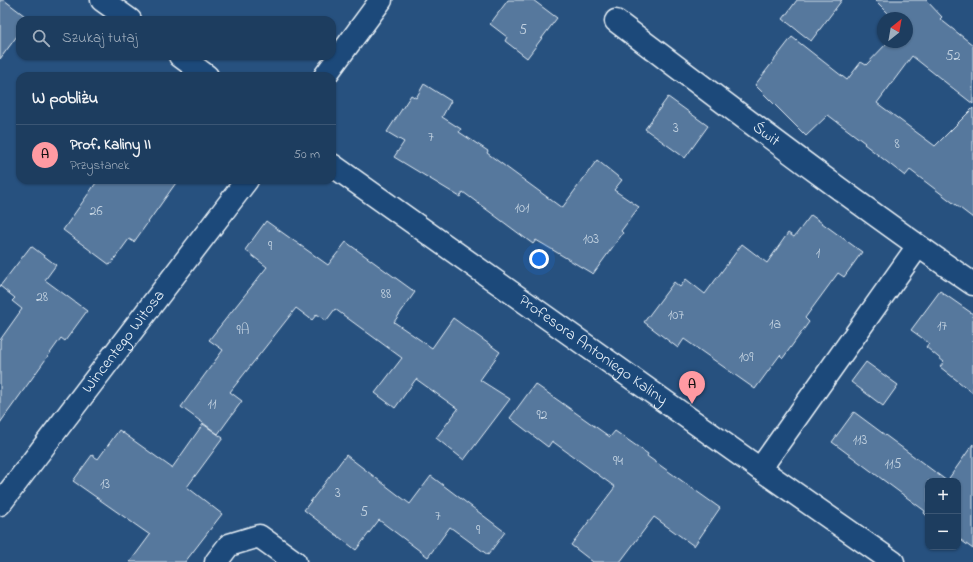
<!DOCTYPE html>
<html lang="pl">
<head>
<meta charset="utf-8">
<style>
  :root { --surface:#1d3d5f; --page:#254465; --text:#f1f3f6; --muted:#a0aebd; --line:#3b5674; --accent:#ff9aa2 }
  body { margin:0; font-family:"Indie Flower",sans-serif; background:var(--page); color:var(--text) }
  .controls { position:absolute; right:12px; bottom:12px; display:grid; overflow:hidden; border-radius:8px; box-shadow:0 1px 3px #0004 }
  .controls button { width:36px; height:36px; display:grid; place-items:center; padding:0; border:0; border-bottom:1px solid var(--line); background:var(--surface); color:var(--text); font:20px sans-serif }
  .compass { position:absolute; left:877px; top:12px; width:36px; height:36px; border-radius:50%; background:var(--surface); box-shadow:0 1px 3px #0004; rotate:31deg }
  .you { position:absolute; left:539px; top:259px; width:14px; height:14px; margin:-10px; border:3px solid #fff; border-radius:50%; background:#1a73e8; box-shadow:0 0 0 6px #1a73e833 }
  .badge { display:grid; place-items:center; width:26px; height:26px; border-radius:50%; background:var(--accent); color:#111; font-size:13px; font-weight:700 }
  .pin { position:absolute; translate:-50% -33px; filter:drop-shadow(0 1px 2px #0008) }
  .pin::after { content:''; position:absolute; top:21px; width:14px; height:12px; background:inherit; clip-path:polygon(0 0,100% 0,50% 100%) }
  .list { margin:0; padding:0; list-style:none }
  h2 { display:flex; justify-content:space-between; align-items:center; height:52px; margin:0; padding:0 16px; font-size:17px }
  h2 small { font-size:13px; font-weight:400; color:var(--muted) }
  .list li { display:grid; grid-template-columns:26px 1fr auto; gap:12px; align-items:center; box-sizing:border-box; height:60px; padding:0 16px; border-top:1px solid var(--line) }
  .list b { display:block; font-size:15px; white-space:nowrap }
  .list p { margin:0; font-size:13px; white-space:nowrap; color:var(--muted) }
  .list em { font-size:13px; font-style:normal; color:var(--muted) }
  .icon { flex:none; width:22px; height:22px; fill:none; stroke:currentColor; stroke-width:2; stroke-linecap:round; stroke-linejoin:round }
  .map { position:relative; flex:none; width:973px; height:562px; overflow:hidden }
  .search { position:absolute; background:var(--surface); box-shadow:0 1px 3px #0004; left:16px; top:16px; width:320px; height:44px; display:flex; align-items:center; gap:10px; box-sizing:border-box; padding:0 14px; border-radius:12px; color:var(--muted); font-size:15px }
  .panel { position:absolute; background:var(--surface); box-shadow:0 1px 3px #0004; left:16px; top:72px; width:320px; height:112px; border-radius:12px }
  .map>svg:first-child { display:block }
  .building { fill:#57789d; stroke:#e8f1f8 }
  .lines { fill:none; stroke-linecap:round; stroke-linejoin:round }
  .minor-casing { stroke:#e8f1f8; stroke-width:25 }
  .tertiary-casing { stroke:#e8f1f8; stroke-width:25 }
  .minor { stroke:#1f4a7a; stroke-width:22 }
  .tertiary { stroke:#1f4a7a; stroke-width:22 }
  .labels { text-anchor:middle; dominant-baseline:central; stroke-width:4; stroke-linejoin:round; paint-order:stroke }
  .number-label { font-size:14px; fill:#c4d3e1 }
  .street-label { font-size:16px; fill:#e8f1f8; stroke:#1f4a7a }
</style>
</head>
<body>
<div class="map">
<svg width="973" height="562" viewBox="0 0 973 562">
  <rect width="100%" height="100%" fill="#27517f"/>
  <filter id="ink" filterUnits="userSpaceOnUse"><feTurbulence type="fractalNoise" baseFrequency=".025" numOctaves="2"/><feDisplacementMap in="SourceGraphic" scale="8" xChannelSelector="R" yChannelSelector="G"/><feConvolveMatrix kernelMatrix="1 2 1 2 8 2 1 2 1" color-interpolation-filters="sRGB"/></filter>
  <g filter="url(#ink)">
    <!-- building -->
    <g class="building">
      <path d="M 0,0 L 4,0 L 29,19 L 28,20 L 20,20 L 20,32 L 0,59 Z"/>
      <path d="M 508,0 L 533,0 L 557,18 L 527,58 L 505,41 L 507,37 L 490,24 Z"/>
      <path d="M 797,0 L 842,0 L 811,41 L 783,19 Z"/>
      <path d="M 875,0 L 926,0 L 942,17 L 940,19 L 973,45 L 973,104 L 912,56 L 877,103 L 935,146 L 973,108 L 973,218 L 910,170 L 905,176 L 864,144 L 865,143 L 828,115 L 806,136 L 755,85 L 792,37 L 847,80 L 861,62 L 866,65 L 888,42 L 907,42 L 907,18 L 893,18 Z"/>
      <path d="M 424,84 L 451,101 L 442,117 L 461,129 L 459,132 L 488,151 L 487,153 L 562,208 L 597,160 L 622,180 L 614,190 L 639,207 L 621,231 L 623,233 L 593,274 L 536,240 L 533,244 L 463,192 L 460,197 L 394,157 L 404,142 L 387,132 L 411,95 L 416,98 Z"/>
      <path d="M 668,97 L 708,126 L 685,158 L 645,129 Z"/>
      <path d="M 98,180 L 178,180 L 134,242 L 129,239 L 110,265 L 63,230 Z"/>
      <path d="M 811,215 L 862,252 L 844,277 L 838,273 L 805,318 L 809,322 L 783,358 L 780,355 L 755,389 L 684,339 L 678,348 L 644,322 L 674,282 L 680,287 L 686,279 L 705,294 L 742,244 L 767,263 L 788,233 L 794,237 Z"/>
      <path d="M 266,221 L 328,265 L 346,242 L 415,292 L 394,322 L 432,348 L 453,318 L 500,352 L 480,380 L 510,399 L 464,460 L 436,438 L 458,409 L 416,379 L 395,408 L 375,393 L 402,358 L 335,309 L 326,321 L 317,314 L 312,320 L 296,308 L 230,392 L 242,401 L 218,434 L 181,407 L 223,350 L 209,340 L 267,267 L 245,250 Z"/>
      <path d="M 31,246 L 56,265 L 45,280 L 87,311 L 65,341 L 61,338 L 0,423 L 0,340 L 22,309 L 12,301 L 15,298 L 0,286 Z"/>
      <path d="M 940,291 L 973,314 L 973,393 L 940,367 L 944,362 L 926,347 L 929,343 L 911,330 Z"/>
      <path d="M 866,362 L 898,385 L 883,406 L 851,382 Z"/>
      <path d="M 535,384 L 610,437 L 615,431 L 648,454 L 647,456 L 720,508 L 694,546 L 654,517 L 620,562 L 593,562 L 571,545 L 615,487 L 552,441 L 548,447 L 510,418 Z"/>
      <path d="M 854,412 L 947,481 L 928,481 L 928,517 L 924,513 L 925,511 L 832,442 Z"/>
      <path d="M 203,424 L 223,438 L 187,487 L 222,514 L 185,562 L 130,562 L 150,535 L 73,481 L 92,455 L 98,459 L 119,430 L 172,468 Z"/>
      <path d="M 973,444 L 973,549 L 958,538 L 958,481 L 947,481 Z"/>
      <path d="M 346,455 L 410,504 L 431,476 L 505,532 L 488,555 L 450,527 L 428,557 L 379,520 L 356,550 L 304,510 Z"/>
    </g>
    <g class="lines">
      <defs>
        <g id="minor">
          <path d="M 102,0 L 130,20"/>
          <path id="s1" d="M 616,21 C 734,110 851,200 973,284"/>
          <path d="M 180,56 L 207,76"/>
          <path id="s2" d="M 332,165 L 760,469 L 893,562"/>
          <path d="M 760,469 L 918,246"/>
          <path d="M 216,562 L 229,545 L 259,536 L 295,562"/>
        </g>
        <g id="tertiary">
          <path d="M 325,76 L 381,0"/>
          <path id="s3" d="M 0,504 L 247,180"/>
        </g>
      </defs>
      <!-- minor casing -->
      <use href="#minor" class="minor-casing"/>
      <!-- tertiary casing -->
      <use href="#tertiary" class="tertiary-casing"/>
      <!-- minor -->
      <use href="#minor" class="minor"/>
      <!-- tertiary -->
      <use href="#tertiary" class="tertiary"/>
    </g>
  </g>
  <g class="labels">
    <!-- number labels -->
    <g class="number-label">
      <text x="523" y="30">5</text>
      <text x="953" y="56">52</text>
      <text x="676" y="128">3</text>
      <text x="431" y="137">7</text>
      <text x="897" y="144">8</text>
      <text x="522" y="208">101</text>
      <text x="96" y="211">26</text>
      <text x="591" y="239">103</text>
      <text x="270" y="246">9</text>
      <text x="818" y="253">1</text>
      <text x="386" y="294">88</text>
      <text x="42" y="297">28</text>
      <text x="676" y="315">107</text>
      <text x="775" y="324">1a</text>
      <text x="942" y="326">17</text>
      <text x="243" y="330">9A</text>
      <text x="746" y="357">109</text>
      <text x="212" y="404">11</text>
      <text x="542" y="415">92</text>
      <text x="860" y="440">113</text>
      <text x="618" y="461">94</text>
      <text x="893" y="464">115</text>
      <text x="105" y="484">13</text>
      <text x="338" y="493">3</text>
      <text x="364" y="512">5</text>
      <text x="438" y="516">7</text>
      <text x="478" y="530">9</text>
    </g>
    <!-- street labels -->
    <g class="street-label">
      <text stroke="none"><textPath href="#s1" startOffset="188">Świt</textPath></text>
      <text stroke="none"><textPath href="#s3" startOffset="204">Wincentego Witosa</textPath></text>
      <text stroke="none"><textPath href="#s2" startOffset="320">Profesora Antoniego Kaliny</textPath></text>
    </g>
  </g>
</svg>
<div class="controls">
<button>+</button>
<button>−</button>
</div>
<svg class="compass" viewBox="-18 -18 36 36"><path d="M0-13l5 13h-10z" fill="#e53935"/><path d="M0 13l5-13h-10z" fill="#a0aebd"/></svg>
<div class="you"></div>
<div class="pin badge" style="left:692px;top:404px">A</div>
<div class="search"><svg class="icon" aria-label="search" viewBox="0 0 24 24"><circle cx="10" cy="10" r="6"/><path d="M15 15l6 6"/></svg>Szukaj tutaj</div>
<section class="panel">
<h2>W pobliżu<small></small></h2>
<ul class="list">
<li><span class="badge">A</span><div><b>Prof. Kaliny II</b><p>Przystanek</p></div><em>50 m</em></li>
</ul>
</section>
</div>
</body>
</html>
